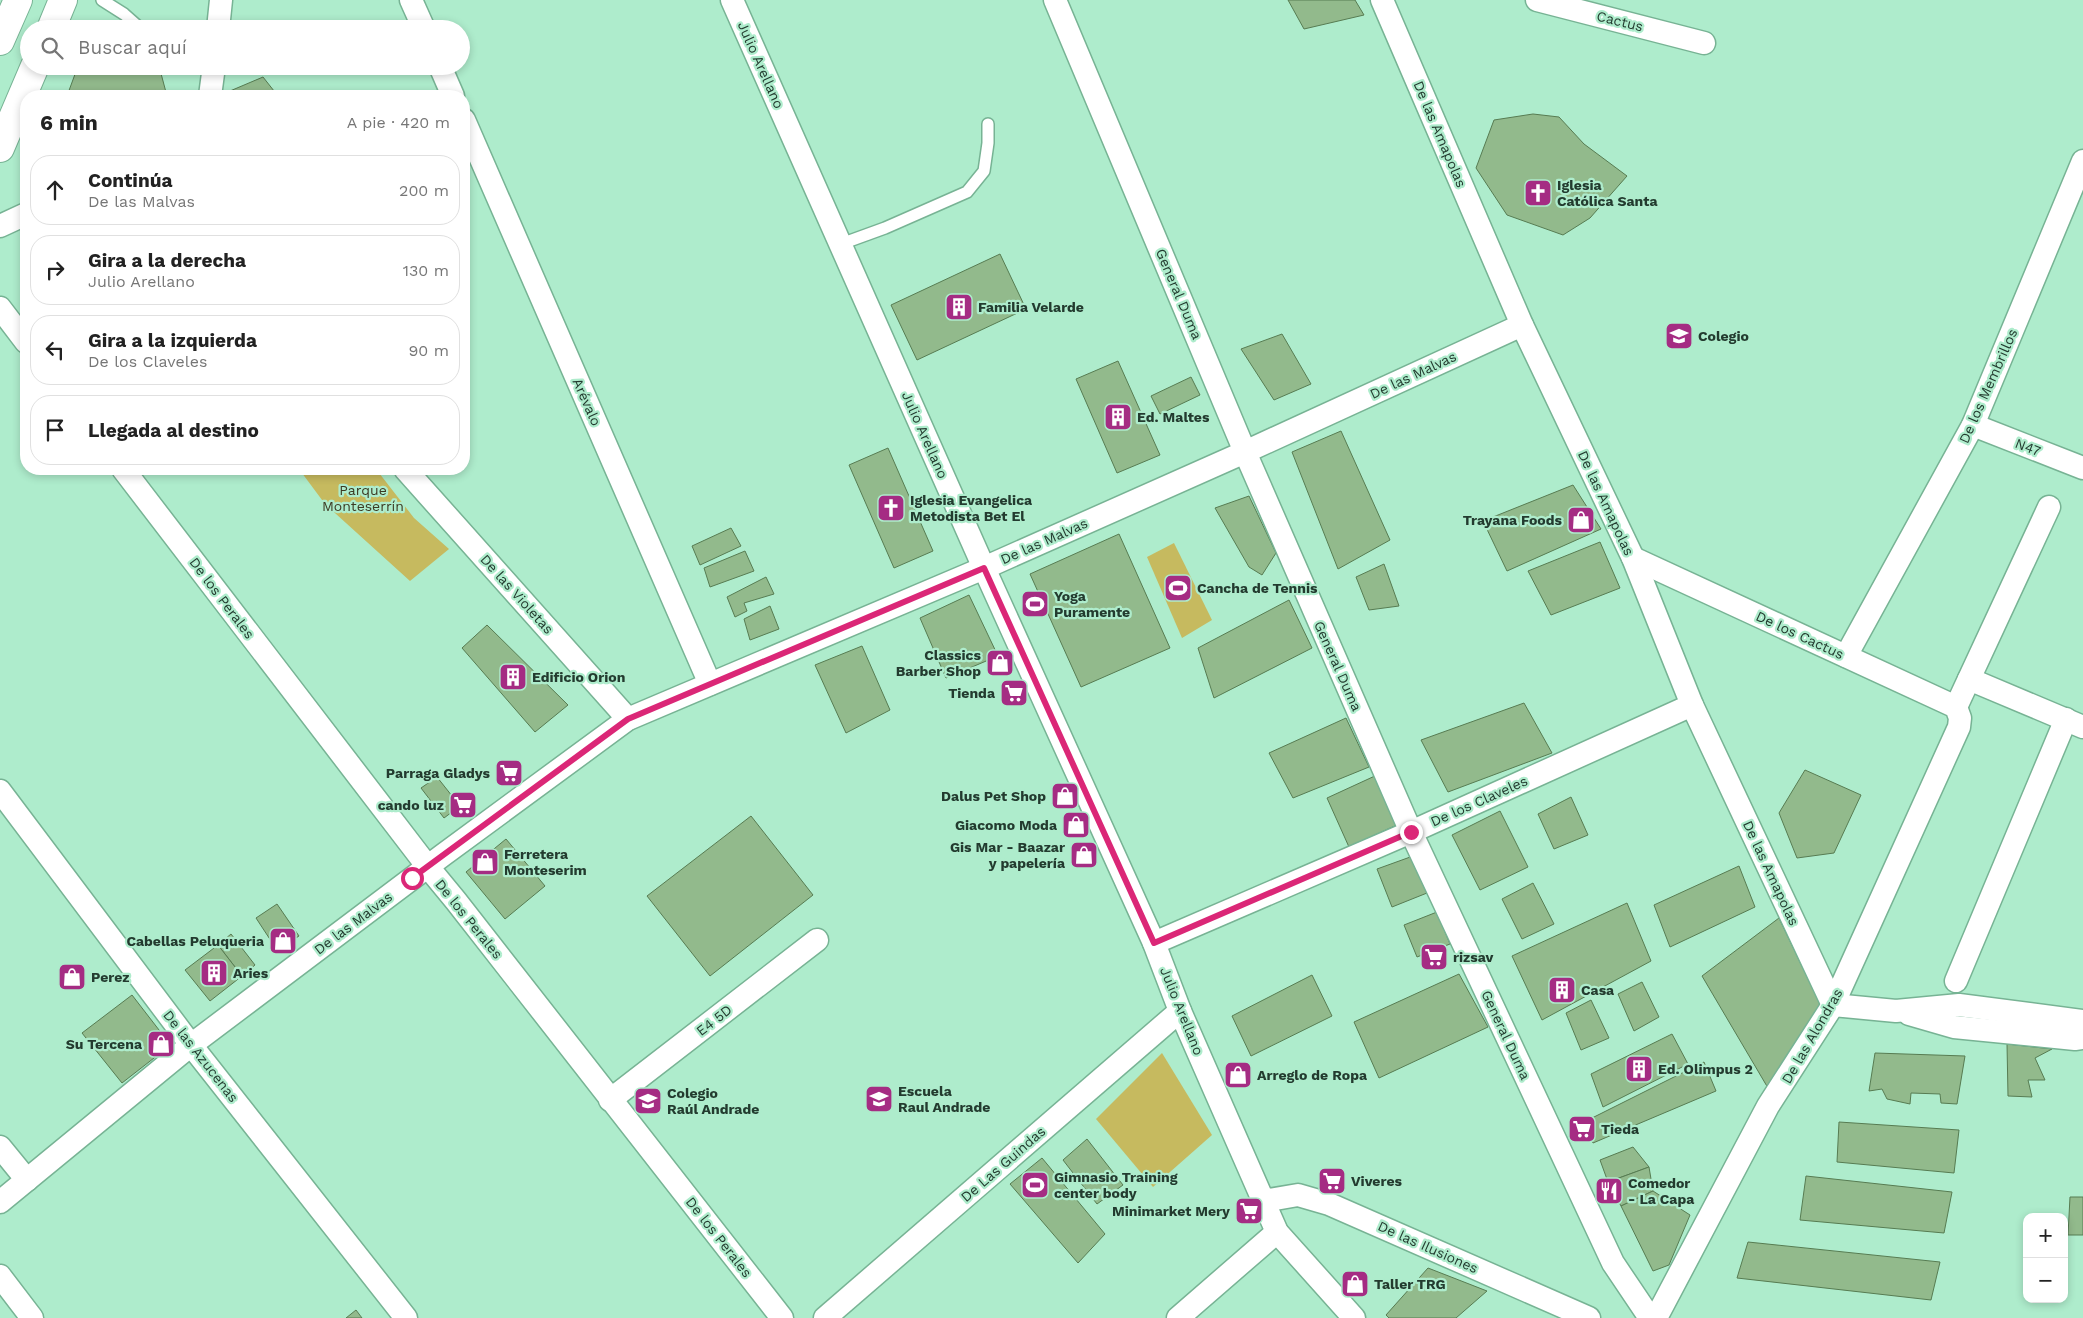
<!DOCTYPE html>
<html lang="es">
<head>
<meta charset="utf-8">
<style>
  :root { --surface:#fff; --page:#f6f6f6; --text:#222; --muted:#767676; --line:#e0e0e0 }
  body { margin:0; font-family:"Work Sans",sans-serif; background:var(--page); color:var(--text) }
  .controls { position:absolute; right:15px; bottom:15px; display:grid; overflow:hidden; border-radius:10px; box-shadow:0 2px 8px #0003 }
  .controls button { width:45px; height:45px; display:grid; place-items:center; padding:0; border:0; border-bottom:1px solid var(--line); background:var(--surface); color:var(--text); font:25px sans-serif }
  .stop { position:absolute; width:15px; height:15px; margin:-11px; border:4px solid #db2777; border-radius:50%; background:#fff }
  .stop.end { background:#db2777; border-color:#fff; box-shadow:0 1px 5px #0008 }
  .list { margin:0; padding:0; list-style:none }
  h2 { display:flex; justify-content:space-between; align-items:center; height:65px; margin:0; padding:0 20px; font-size:21px }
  h2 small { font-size:16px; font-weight:400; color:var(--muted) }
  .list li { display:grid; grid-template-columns:32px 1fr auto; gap:15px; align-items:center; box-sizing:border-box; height:70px; margin:0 10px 10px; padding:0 10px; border:1px solid var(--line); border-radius:20px }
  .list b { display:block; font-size:19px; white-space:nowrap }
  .list p { margin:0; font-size:16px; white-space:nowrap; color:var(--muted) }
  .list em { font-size:16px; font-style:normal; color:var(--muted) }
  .icon { flex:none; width:28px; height:28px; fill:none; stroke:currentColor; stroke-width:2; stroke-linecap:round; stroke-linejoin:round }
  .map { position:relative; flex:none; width:2083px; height:1318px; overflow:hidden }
  .search { position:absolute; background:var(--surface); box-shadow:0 2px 8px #0003; left:20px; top:20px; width:450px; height:55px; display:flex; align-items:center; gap:12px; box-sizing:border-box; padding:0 18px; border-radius:28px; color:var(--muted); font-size:19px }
  .panel { position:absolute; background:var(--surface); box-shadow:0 2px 8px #0003; left:20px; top:90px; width:450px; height:385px; border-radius:20px }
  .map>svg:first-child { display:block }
  .green { fill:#c6ba5f }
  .building { fill:#92ba8c; stroke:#577c52 }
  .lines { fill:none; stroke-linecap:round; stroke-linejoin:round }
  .lane-casing { stroke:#77b394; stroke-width:14 }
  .street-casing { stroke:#77b394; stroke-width:25 }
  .primary-casing { stroke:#77b394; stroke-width:30 }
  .lane { stroke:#fff; stroke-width:11 }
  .street { stroke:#fff; stroke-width:22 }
  .primary { stroke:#fff; stroke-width:28 }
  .route { stroke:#db2777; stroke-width:6 }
  .labels { text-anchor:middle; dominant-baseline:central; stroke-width:4.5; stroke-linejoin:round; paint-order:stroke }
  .street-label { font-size:14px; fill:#233b2f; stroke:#aeeccc }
  .poi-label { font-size:14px; font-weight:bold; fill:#233b2f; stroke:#aeeccc; text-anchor:start }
  .park-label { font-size:14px; fill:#3c3922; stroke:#aeeccc }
</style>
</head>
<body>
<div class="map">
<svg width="2083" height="1318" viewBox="0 0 2083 1318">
  <rect width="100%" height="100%" fill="#aeeccc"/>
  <!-- green -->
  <g class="green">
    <path d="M 299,469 L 376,469 L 414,518 L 449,549 L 410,581 L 325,504 Z"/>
    <path d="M 1174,543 L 1212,620 L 1182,638 L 1147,557 Z"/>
    <path d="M 1162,1053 L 1212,1135 L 1153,1187 L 1096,1119 Z"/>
  </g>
  <!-- building -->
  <g class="building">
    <path d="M 1288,0 L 1355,0 L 1364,15 L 1304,29 Z"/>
    <path d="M 78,66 L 159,66 L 167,96 L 67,96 Z"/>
    <path d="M 263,77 L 278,96 L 230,96 L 230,91 Z"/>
    <path d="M 1533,114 L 1559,117 L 1584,144 L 1627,176 L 1590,218 L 1563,235 L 1507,215 L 1476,168 L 1494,120 Z"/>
    <path d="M 1000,254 L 1026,309 L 917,360 L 891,305 Z"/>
    <path d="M 1282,334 L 1311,384 L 1274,400 L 1241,349 Z"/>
    <path d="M 1118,361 L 1160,455 L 1117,473 L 1076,379 Z"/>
    <path d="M 1191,377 L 1200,395 L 1160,414 L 1151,396 Z"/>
    <path d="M 1341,431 L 1390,540 L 1338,569 L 1292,452 Z"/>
    <path d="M 888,448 L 933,551 L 894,568 L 849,465 Z"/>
    <path d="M 1573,485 L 1601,529 L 1507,571 L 1483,521 Z"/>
    <path d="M 1249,496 L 1276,553 L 1262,575 L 1249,567 L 1215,508 Z"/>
    <path d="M 731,528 L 741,546 L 700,565 L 692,546 Z"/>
    <path d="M 1119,534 L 1170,648 L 1081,687 L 1030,574 Z"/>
    <path d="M 1600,542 L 1620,588 L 1551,615 L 1528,571 Z"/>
    <path d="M 745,551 L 754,571 L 710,587 L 704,568 Z"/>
    <path d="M 1384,564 L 1399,606 L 1369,610 L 1356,577 Z"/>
    <path d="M 766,577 L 774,594 L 744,603 L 747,611 L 735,617 L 727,597 Z"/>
    <path d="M 969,595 L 998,656 L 946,678 L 920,618 Z"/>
    <path d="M 1289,600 L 1312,648 L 1214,698 L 1198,648 Z"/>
    <path d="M 770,606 L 779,629 L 750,640 L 744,619 Z"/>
    <path d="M 487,625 L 568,705 L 535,732 L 462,648 Z"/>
    <path d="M 862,646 L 890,710 L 846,733 L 815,665 Z"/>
    <path d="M 1524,703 L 1552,753 L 1448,792 L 1421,740 Z"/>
    <path d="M 1346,718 L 1369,767 L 1293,798 L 1269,753 Z"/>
    <path d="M 1805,770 L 1861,795 L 1834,853 L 1797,858 L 1779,813 Z"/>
    <path d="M 1377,775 L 1399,824 L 1349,847 L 1327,798 Z"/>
    <path d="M 437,777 L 460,806 L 444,818 L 421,788 Z"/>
    <path d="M 1571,797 L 1588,835 L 1554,849 L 1538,814 Z"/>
    <path d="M 1500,811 L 1528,867 L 1480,890 L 1452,835 Z"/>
    <path d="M 751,816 L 813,895 L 710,976 L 647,896 Z"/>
    <path d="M 506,839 L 545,886 L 505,919 L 466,872 Z"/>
    <path d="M 1413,856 L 1427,893 L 1392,907 L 1377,869 Z"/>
    <path d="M 1739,866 L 1755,907 L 1670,947 L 1654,905 Z"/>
    <path d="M 1533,883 L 1554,924 L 1522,939 L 1502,899 Z"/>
    <path d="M 1627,903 L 1651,961 L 1542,1020 L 1512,956 Z"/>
    <path d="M 277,904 L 299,936 L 277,950 L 256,918 Z"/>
    <path d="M 1437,912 L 1450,944 L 1417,957 L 1404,925 Z"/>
    <path d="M 1779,918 L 1823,1010 L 1768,1088 L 1702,976 Z"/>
    <path d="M 231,934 L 255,965 L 242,976 L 218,945 Z"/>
    <path d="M 218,945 L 242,976 L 210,1001 L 185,970 Z"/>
    <path d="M 1459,974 L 1488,1027 L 1379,1078 L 1354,1022 Z"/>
    <path d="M 1312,975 L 1332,1016 L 1251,1056 L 1232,1016 Z"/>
    <path d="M 1642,982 L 1659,1017 L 1634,1031 L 1618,994 Z"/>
    <path d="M 132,995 L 166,1039 L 163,1051 L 122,1083 L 82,1033 Z"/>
    <path d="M 1591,1000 L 1609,1038 L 1581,1050 L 1566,1013 Z"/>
    <path d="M 1672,1034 L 1688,1064 L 1603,1107 L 1591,1074 Z"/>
    <path d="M 2007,1044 L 2052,1049 L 2035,1058 L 2045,1080 L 2028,1080 L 2032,1097 L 2008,1096 Z"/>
    <path d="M 1875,1053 L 1965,1056 L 1957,1104 L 1941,1103 L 1940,1094 L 1911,1093 L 1910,1104 L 1887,1099 L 1882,1089 L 1869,1091 Z"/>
    <path d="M 1704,1062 L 1716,1091 L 1593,1143 L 1584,1122 Z"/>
    <path d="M 1839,1122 L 1959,1130 L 1954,1173 L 1837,1162 Z"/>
    <path d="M 1087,1139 L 1123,1185 L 1097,1204 L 1063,1160 Z"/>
    <path d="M 1633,1147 L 1649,1167 L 1608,1182 L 1600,1160 Z"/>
    <path d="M 1042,1158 L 1105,1234 L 1078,1263 L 1010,1184 Z"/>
    <path d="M 1649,1167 L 1653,1191 L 1621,1206 L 1608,1182 Z"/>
    <path d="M 1806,1176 L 1952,1192 L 1944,1233 L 1800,1220 Z"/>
    <path d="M 1653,1191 L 1690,1215 L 1669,1265 L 1653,1271 L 1621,1206 Z"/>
    <path d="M 2070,1197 L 2083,1197 L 2083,1235 L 2068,1235 Z"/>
    <path d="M 1748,1242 L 1940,1262 L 1931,1300 L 1737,1278 Z"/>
    <path d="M 1428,1268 L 1487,1291 L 1456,1318 L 1389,1318 L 1386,1315 Z"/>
    <path d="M 356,1310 L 362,1318 L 346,1318 Z"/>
  </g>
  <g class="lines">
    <defs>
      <g id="lane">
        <path d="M 102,0 L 124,14 L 141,29"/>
        <path d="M 841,244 L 885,228 L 967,192 L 984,171 L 988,143 L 988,124"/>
      </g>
      <g id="street">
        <path d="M 411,0 L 424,29"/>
        <path d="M 732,0 L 984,568 L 1154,943 L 1180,1011 L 1277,1232 L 1354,1318"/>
        <path d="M 1055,0 L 1245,452 L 1411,832 L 1613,1263 L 1650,1318"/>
        <path d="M 1382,0 L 1522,325 L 1633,558 L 1692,705 L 1833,1005"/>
        <path d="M 1537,0 L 1704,43"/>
        <path d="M 218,29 L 221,0"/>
        <path d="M 440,66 L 453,96"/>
        <path d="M 210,96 L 214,66"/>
        <path d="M 464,120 L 710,684"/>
        <path d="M 0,226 L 26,214"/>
        <path d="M 0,308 L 26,342"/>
        <path d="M 1973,425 L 2083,468"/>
        <path d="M 123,469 L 428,867 L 456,901 L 782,1318"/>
        <path d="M 405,469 L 628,719"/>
        <path d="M 1633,558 L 1956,707 L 1960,718 L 1959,727 L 1833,1005 L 1768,1106 L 1656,1318"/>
        <path d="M 1846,656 L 1973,425 L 2083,161"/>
        <path d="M 1969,679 L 2083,727"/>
        <path d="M 1956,707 L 2049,507"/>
        <path d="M 0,791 L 191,1045 L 406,1318"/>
        <path d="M 1154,943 L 1411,832 L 1692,705"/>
        <path d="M 1956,981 L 2066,719"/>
        <path d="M 1833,1005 L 1896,1011 L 1959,1005 L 2083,1021"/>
        <path d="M 1909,1014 L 1954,1027 L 2075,1039 L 2083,1038"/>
        <path d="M 610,1100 L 817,940"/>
        <path d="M 0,1147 L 27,1180"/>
        <path d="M 1263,1201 L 1298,1195 L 1329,1204 L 1589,1318"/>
        <path d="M 0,1202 L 191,1045 L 443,855 L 628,719 L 984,568 L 1245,452 L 1522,325"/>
        <path d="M 0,1276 L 32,1318"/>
        <path d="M 825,1318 L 1180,1011"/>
        <path d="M 1178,1318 L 1277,1232"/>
      </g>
      <g id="primary">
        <path d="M 51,29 L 63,0"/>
        <path d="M 0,41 L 18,0"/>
        <path d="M 0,148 L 35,66"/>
      </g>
    </defs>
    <!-- lane casing -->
    <use href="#lane" class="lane-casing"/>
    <!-- street casing -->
    <use href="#street" class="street-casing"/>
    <!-- primary casing -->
    <use href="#primary" class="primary-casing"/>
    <!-- lane -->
    <use href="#lane" class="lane"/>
    <!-- street -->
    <use href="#street" class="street"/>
    <!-- primary -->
    <use href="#primary" class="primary"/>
  </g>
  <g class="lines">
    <!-- route -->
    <path class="route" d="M 412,878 L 628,719 L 984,568 L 1154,943 L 1411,832"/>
  </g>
  <!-- icons -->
  <defs>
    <symbol id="church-square" viewBox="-11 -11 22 22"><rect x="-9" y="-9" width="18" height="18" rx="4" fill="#a52c83" stroke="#aeeccc"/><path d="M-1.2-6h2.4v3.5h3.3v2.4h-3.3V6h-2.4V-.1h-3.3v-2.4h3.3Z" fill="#fff"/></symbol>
    <symbol id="building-square" viewBox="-11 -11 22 22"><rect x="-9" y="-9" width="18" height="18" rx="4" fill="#a52c83" stroke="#aeeccc"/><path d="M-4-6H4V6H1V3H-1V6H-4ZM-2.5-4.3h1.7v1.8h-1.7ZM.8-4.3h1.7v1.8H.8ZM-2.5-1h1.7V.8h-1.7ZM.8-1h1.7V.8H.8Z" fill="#fff"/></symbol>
    <symbol id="school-square" viewBox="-11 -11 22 22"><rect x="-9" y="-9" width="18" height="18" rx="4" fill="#a52c83" stroke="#aeeccc"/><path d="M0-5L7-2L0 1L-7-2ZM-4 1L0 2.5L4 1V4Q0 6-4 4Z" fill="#fff"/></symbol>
    <symbol id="shop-square" viewBox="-11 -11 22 22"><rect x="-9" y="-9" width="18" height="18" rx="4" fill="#a52c83" stroke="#aeeccc"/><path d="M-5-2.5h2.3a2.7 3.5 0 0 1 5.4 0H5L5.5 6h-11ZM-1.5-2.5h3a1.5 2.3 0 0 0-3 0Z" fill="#fff"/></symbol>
    <symbol id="stadium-square" viewBox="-11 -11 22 22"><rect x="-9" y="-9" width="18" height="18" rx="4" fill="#a52c83" stroke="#aeeccc"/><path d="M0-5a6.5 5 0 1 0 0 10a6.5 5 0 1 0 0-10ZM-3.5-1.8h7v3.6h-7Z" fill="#fff"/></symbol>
    <symbol id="supermarket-square" viewBox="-11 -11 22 22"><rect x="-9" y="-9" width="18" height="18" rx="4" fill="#a52c83" stroke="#aeeccc"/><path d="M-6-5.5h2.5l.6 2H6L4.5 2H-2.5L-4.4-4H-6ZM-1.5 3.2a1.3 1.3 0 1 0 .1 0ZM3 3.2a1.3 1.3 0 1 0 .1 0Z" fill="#fff"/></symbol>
    <symbol id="university-square" viewBox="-11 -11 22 22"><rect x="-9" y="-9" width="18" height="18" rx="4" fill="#a52c83" stroke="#aeeccc"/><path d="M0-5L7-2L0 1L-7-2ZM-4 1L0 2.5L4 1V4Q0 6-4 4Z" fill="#fff"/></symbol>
    <symbol id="restaurant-square" viewBox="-11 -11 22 22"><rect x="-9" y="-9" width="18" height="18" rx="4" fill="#a52c83" stroke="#aeeccc"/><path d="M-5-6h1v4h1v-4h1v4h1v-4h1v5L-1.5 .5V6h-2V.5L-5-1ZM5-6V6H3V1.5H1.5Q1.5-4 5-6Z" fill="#fff"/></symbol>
  </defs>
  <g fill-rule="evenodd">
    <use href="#church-square" x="1522" y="177" width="32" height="32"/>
    <use href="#building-square" x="943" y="291" width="32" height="32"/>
    <use href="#school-square" x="1663" y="320" width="32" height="32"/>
    <use href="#building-square" x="1102" y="401" width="32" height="32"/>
    <use href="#church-square" x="875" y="492" width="32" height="32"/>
    <use href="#shop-square" x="1565" y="504" width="32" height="32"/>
    <use href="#stadium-square" x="1162" y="572" width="32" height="32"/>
    <use href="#stadium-square" x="1019" y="588" width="32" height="32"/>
    <use href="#shop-square" x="984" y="647" width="32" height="32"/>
    <use href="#building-square" x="497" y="661" width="32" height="32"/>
    <use href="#supermarket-square" x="998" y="677" width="32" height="32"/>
    <use href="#supermarket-square" x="493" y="757" width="32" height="32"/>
    <use href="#shop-square" x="1049" y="780" width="32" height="32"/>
    <use href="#supermarket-square" x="447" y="789" width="32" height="32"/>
    <use href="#shop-square" x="1060" y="809" width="32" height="32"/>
    <use href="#shop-square" x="1068" y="839" width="32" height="32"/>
    <use href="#shop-square" x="469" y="846" width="32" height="32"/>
    <use href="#shop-square" x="267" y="925" width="32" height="32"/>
    <use href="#supermarket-square" x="1418" y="941" width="32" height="32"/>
    <use href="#building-square" x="198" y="957" width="32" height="32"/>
    <use href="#shop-square" x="56" y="961" width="32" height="32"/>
    <use href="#building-square" x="1546" y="974" width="32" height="32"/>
    <use href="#shop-square" x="145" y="1028" width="32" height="32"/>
    <use href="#building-square" x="1623" y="1053" width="32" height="32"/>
    <use href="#shop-square" x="1222" y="1059" width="32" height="32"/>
    <use href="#university-square" x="863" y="1083" width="32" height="32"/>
    <use href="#school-square" x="632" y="1085" width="32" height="32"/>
    <use href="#supermarket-square" x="1566" y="1113" width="32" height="32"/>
    <use href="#supermarket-square" x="1316" y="1165" width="32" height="32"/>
    <use href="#stadium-square" x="1019" y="1169" width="32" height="32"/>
    <use href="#restaurant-square" x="1593" y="1175" width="32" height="32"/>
    <use href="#supermarket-square" x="1233" y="1195" width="32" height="32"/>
    <use href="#shop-square" x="1339" y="1268" width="32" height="32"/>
  </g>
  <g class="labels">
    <!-- street labels -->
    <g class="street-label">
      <text transform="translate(1620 21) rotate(14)">Cactus</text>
      <text transform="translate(761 65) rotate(66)">Julio Arellano</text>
      <text transform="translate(1440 134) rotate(67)">De las Amapolas</text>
      <text transform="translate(1179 294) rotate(67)">General Duma</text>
      <text transform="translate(1413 375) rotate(-25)">De las Malvas</text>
      <text transform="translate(1988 386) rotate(-66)">De los Membrillos</text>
      <text transform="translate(587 402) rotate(66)">Arévalo</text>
      <text transform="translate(925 435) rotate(66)">Julio Arellano</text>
      <text transform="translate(2028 447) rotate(21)">N47</text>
      <text transform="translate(1606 503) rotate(65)">De las Amapolas</text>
      <text transform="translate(1044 541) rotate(-24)">De las Malvas</text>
      <text transform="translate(517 594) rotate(48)">De las Violetas</text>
      <text transform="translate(222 598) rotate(53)">De los Perales</text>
      <text transform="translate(1800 635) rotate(25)">De los Cactus</text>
      <text transform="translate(1338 666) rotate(66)">General Duma</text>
      <text transform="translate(1479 801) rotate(-24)">De los Claveles</text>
      <text transform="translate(1771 873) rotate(65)">De las Amapolas</text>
      <text transform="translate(469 919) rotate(51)">De los Perales</text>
      <text transform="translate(353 923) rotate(-37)">De las Malvas</text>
      <text transform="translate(1182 1011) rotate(68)">Julio Arellano</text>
      <text transform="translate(714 1020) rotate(-38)">E4 5D</text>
      <text transform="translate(1506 1035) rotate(65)">General Duma</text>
      <text transform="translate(1812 1036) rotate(-60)">De las Alondras</text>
      <text transform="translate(201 1056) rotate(52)">De las Azucenas</text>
      <text transform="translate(1003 1164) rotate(-41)">De Las Guindas</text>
      <text transform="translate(719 1237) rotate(52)">De los Perales</text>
      <text transform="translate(1428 1247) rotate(24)">De las Ilusiones</text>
    </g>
    <!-- poi labels -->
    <g class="poi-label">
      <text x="1557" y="185">Iglesia<tspan x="1557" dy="16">Católica Santa</tspan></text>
      <text x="978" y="307">Familia Velarde</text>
      <text x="1698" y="336">Colegio</text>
      <text x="1137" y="417">Ed. Maltes</text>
      <text x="910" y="500">Iglesia Evangelica<tspan x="910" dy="16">Metodista Bet El</tspan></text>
      <text x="1562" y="520" text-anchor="end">Trayana Foods</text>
      <text x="1197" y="588">Cancha de Tennis</text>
      <text x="1054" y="596">Yoga<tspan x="1054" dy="16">Puramente</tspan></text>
      <text x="981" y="655" text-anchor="end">Classics<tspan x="981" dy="16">Barber Shop</tspan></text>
      <text x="532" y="677">Edificio Orion</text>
      <text x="995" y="693" text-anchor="end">Tienda</text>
      <text x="490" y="773" text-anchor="end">Parraga Gladys</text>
      <text x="1046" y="796" text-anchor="end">Dalus Pet Shop</text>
      <text x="444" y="805" text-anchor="end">cando luz</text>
      <text x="1057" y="825" text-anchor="end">Giacomo Moda</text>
      <text x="1065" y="847" text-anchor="end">Gis Mar - Baazar<tspan x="1065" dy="16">y papelería</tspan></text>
      <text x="504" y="854">Ferretera<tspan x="504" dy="16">Monteserim</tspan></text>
      <text x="264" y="941" text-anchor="end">Cabellas Peluqueria</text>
      <text x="1453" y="957">rizsav</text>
      <text x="233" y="973">Aries</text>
      <text x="91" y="977">Perez</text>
      <text x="1581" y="990">Casa</text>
      <text x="142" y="1044" text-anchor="end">Su Tercena</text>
      <text x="1658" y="1069">Ed. Olimpus 2</text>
      <text x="1257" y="1075">Arreglo de Ropa</text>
      <text x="898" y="1091">Escuela<tspan x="898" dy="16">Raul Andrade</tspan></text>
      <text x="667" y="1093">Colegio<tspan x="667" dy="16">Raúl Andrade</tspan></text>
      <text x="1601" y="1129">Tieda</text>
      <text x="1054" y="1177">Gimnasio Training<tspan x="1054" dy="16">center body</tspan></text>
      <text x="1351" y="1181">Viveres</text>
      <text x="1628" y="1183">Comedor<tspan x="1628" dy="16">- La Capa</tspan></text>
      <text x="1230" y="1211" text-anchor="end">Minimarket Mery</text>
      <text x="1374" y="1284">Taller TRG</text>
    </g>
    <!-- park labels -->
    <g class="park-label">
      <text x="363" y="490">Parque<tspan x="363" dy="16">Monteserrín</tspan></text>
    </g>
  </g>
</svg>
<div class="controls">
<button>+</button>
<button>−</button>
</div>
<div class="stop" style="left:412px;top:878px"></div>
<div class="stop end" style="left:1411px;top:832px"></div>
<div class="search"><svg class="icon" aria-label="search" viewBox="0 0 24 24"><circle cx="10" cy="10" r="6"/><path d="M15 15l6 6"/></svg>Buscar aquí</div>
<section class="panel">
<h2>6 min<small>A pie · 420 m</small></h2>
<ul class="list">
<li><svg class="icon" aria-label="ahead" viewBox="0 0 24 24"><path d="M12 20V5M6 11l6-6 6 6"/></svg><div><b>Continúa</b><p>De las Malvas</p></div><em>200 m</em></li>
<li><svg class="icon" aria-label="right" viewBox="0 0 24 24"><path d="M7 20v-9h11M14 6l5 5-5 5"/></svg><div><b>Gira a la derecha</b><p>Julio Arellano</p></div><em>130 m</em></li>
<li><svg class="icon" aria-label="left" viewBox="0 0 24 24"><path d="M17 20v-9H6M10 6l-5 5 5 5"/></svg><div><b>Gira a la izquierda</b><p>De los Claveles</p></div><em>90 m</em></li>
<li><svg class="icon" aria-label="arrive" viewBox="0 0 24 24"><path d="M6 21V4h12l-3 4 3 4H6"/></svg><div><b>Llegada al destino</b></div></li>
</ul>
</section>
</div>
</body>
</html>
